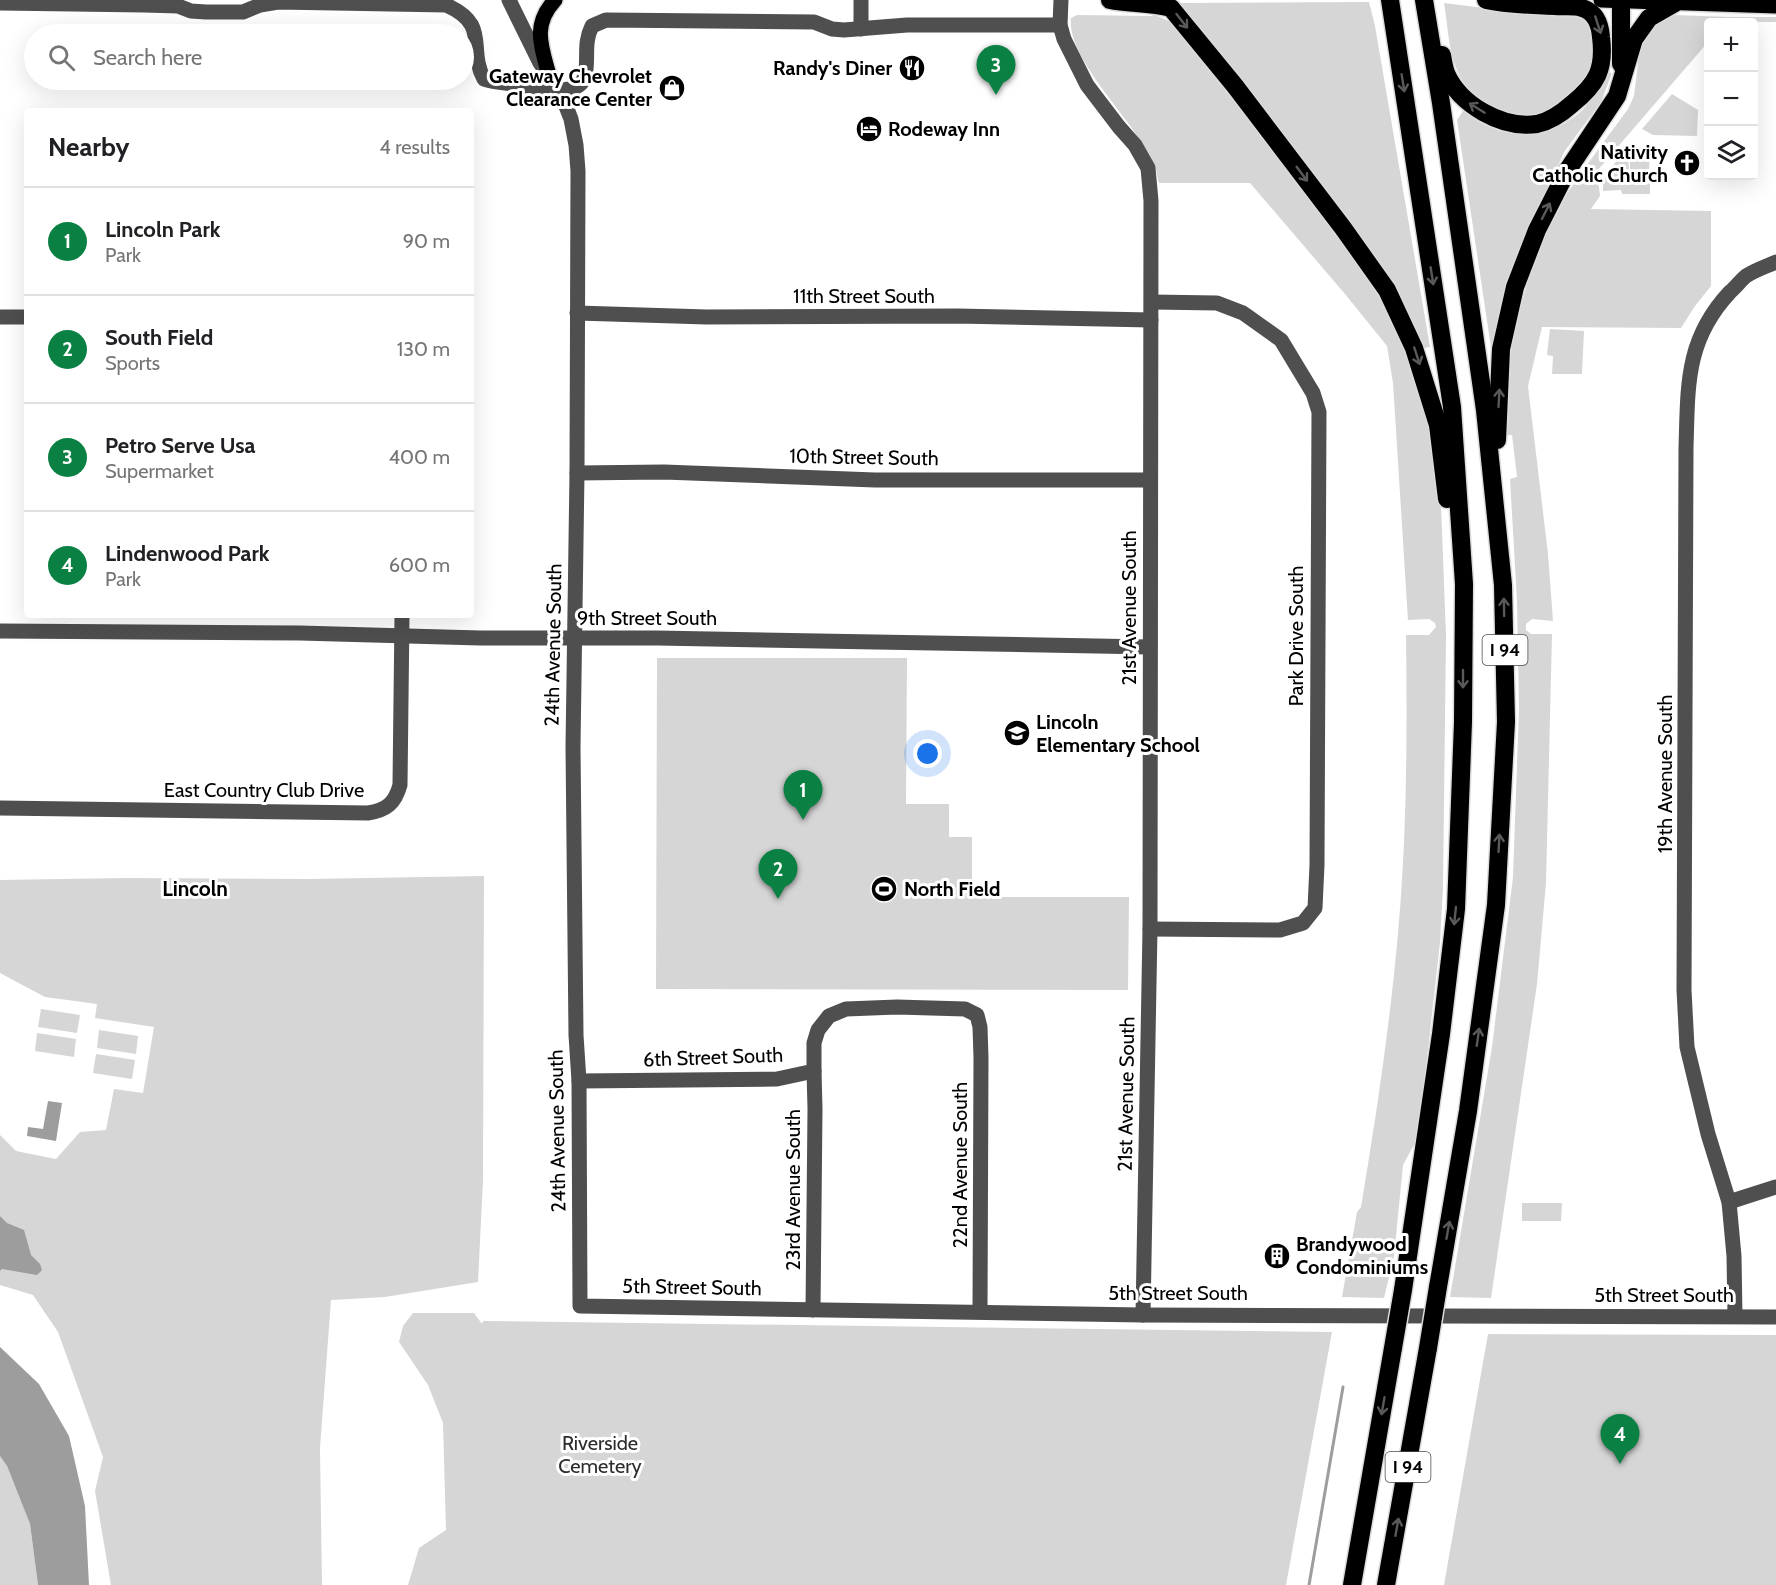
<!DOCTYPE html>
<html lang="en">
<head>
<meta charset="utf-8">
<style>
  :root { --surface:#fff; --page:#f6f6f6; --text:#202124; --muted:#757577; --line:#e0e0e0; --accent:#0b8043 }
  body { margin:0; font-family:Cabin,sans-serif; background:var(--page); color:var(--text) }
  .controls { position:absolute; right:18px; top:18px; display:grid; overflow:hidden; border-radius:6px; box-shadow:0 6px 24px #0002 }
  .controls button { width:54px; height:54px; display:grid; place-items:center; padding:0; border:0; border-bottom:2px solid var(--line); background:var(--surface); color:var(--text); font:30px sans-serif }
  .you { position:absolute; left:928px; top:754px; width:21px; height:21px; margin:-15px; border:4px solid #fff; border-radius:50%; background:#1a73e8; box-shadow:0 0 0 9px #1a73e833 }
  .badge { display:grid; place-items:center; width:39px; height:39px; border-radius:50%; background:var(--accent); color:#fff; font-size:20px; font-weight:700 }
  .pin { position:absolute; translate:-50% -50px; filter:drop-shadow(0 2px 3px #0008) }
  .pin::after { content:''; position:absolute; top:32px; width:21px; height:18px; background:inherit; clip-path:polygon(0 0,100% 0,50% 100%) }
  .list { margin:0; padding:0; list-style:none }
  h2 { display:flex; justify-content:space-between; align-items:center; height:78px; margin:0; padding:0 24px; font-size:26px }
  h2 small { font-size:20px; font-weight:400; color:var(--muted) }
  .list li { display:grid; grid-template-columns:39px 1fr auto; gap:18px; align-items:center; box-sizing:border-box; height:108px; padding:0 24px; border-top:2px solid var(--line) }
  .list b { display:block; font-size:22px; white-space:nowrap }
  .list p { margin:0; font-size:20px; white-space:nowrap; color:var(--muted) }
  .list em { font-size:20px; font-style:normal; color:var(--muted) }
  .icon { flex:none; width:33px; height:33px; fill:none; stroke:currentColor; stroke-width:2; stroke-linecap:round; stroke-linejoin:round }
  .map { position:relative; flex:none; width:1776px; height:1585px; overflow:hidden }
  .search { position:absolute; background:var(--surface); box-shadow:0 6px 24px #0002; left:24px; top:24px; width:450px; height:66px; display:flex; align-items:center; gap:15px; box-sizing:border-box; padding:0 21px; border-radius:33px; color:var(--muted); font-size:22px }
  .panel { position:absolute; background:var(--surface); box-shadow:0 6px 24px #0002; left:24px; top:108px; width:450px; height:510px; border-radius:6px }
  .map>svg:first-child { display:block }
  .green { fill:#d6d6d6 }
  .water { fill:#9d9d9d }
  .lines { fill:none; stroke-linecap:round; stroke-linejoin:round }
  .stream { stroke:#9d9d9d; stroke-width:3 }
  .major-casing { stroke:#dbdbdb; stroke-width:18 }
  .highway-casing { stroke:#dbdbdb; stroke-width:21 }
  .minor { stroke:#4f4f4f; stroke-width:15 }
  .major { stroke:#000; stroke-width:15 }
  .highway { stroke:#000; stroke-width:18 }
  .highway-bridge-casing { stroke:#dbdbdb; stroke-width:21; stroke-linecap:butt }
  .highway-bridge { stroke:#000; stroke-width:18 }
  .oneway { stroke:#595959 }
  .labels { text-anchor:middle; dominant-baseline:central; stroke-width:6; stroke-linejoin:round; paint-order:stroke }
  .shield { fill:#fff; stroke:#4c4c4c; stroke-width:1.5 }
  .shield-label { font-size:18px; font-weight:bold; fill:#000 }
  .poi-label { font-size:20px; font-weight:bold; fill:#000; stroke:#fff; text-anchor:start }
  .street-label { font-size:20px; fill:#000; stroke:#fff }
  .park-label { font-size:20px; fill:#2d2d2d; stroke:#fff }
  .neighbourhood-label { font-size:21px; font-weight:bold; fill:#000; stroke:#fff }
</style>
</head>
<body>
<div class="map">
<svg width="1776" height="1585" viewBox="0 0 1776 1585">
  <rect width="100%" height="100%" fill="#fff"/>
  <!-- green -->
  <g class="green">
    <path d="M 1369,2 L 1375,26 L 1430,347 L 1424,348 L 1398,294 L 1376,258 L 1177,5 L 1179,3 Z"/>
    <path d="M 1444,3 L 1508,11 L 1575,15 C 1580,17 1584,18 1588,22 C 1599,34 1596,65 1587,79 C 1584,83 1578,88 1573,91 C 1568,97 1563,103 1557,107 C 1535,120 1507,117 1487,104 C 1473,95 1463,85 1457,70 C 1448,50 1448,25 1444,3 Z"/>
    <path d="M 1153,14 L 1175,24 L 1321,208 L 1369,274 L 1409,348 L 1432,423 L 1441,505 L 1446,635 L 1443,887 L 1440,942 L 1426,1068 L 1415,1143 L 1403,1165 L 1394,1256 L 1384,1298 L 1342,1297 L 1357,1212 L 1361,1207 C 1380,1093 1397,978 1403,863 C 1407,786 1407,711 1406,635 L 1429,635 L 1436,627 L 1435,623 L 1429,619 L 1408,620 L 1393,383 L 1387,346 L 1345,294 L 1250,183 L 1159,183 C 1157,177 1157,170 1154,165 C 1138,124 1066,60 1071,18 L 1077,15 L 1152,16 Z"/>
    <path d="M 1675,15 L 1728,17 L 1776,17 L 1776,22 L 1708,22 L 1708,42 L 1597,171 L 1600,196 L 1591,209 L 1711,211 L 1711,286 L 1695,306 L 1681,328 L 1542,327 L 1528,386 L 1548,554 L 1553,621 L 1532,619 L 1526,624 L 1526,630 L 1531,634 L 1552,634 L 1546,883 L 1537,984 L 1491,1298 L 1450,1297 L 1492,1047 L 1513,877 L 1519,708 L 1517,601 L 1510,479 L 1517,477 L 1512,435 L 1507,435 C 1503,381 1513,330 1529,278 C 1535,259 1541,239 1550,222 C 1572,183 1601,146 1628,109 L 1634,96 L 1641,39 L 1654,22 Z"/>
    <path d="M 1605,72 L 1612,73 L 1601,102 L 1564,152 L 1529,233 L 1492,354 L 1457,120 L 1463,111 C 1499,139 1540,144 1578,114 C 1591,104 1598,87 1605,72 Z"/>
    <path d="M 1672,94 L 1698,110 L 1697,136 L 1653,135 L 1642,129 Z"/>
    <path d="M 1630,147 L 1650,147 L 1649,173 L 1630,173 Z"/>
    <path d="M 1626,148 L 1628,148 L 1629,174 L 1650,174 L 1650,194 L 1622,194 L 1621,190 L 1603,191 L 1603,179 Z"/>
    <path d="M 1550,329 L 1584,331 L 1582,374 L 1552,374 L 1553,356 L 1547,355 Z"/>
    <path d="M 657,658 L 907,658 L 906,804 L 949,804 L 949,837 L 972,837 L 972,897 L 1129,897 L 1128,990 L 656,989 Z"/>
    <path d="M 484,876 L 483,1180 L 478,1282 L 385,1297 L 331,1300 L 320,1448 L 322,1585 L 111,1585 L 95,1491 L 103,1457 L 58,1332 L 33,1295 L 0,1285 L 0,1135 L 16,1151 L 56,1159 L 80,1132 L 106,1130 L 114,1089 L 143,1093 L 154,1027 L 95,1018 L 97,1004 L 45,997 L 0,973 L 0,880 L 126,878 L 309,879 Z"/>
    <path d="M 41,1009 L 80,1015 L 77,1033 L 38,1027 Z"/>
    <path d="M 99,1030 L 138,1036 L 136,1054 L 97,1048 Z"/>
    <path d="M 37,1033 L 76,1039 L 74,1057 L 35,1051 Z"/>
    <path d="M 96,1054 L 135,1060 L 132,1079 L 93,1073 Z"/>
    <path d="M 1522,1203 L 1562,1203 L 1561,1221 L 1522,1221 Z"/>
    <path d="M 413,1313 L 474,1313 L 482,1324 L 483,1321 L 1332,1332 L 1286,1585 L 408,1585 L 419,1548 L 446,1530 L 443,1423 L 428,1385 L 399,1342 L 403,1326 Z"/>
    <path d="M 1488,1334 L 1776,1335 L 1776,1585 L 1444,1585 Z"/>
    <path d="M 0,1456 L 7,1466 L 30,1524 L 38,1585 L 0,1585 Z"/>
  </g>
  <!-- water -->
  <g class="water">
    <path d="M 48,1101 L 62,1103 L 56,1141 L 27,1136 L 28,1127 L 43,1129 Z"/>
    <path d="M 0,1216 L 7,1223 L 24,1230 L 31,1255 L 40,1264 L 42,1270 L 37,1275 L 2,1269 L 0,1271 Z"/>
    <path d="M 0,1347 L 39,1384 L 69,1436 L 85,1506 L 89,1585 L 38,1585 L 30,1524 L 7,1466 L 0,1456 Z"/>
  </g>
  <g class="lines">
    <!-- stream -->
    <path class="stream" d="M 1309,1585 L 1343,1387"/>
    <defs>
      <g id="major">
        <path d="M 1601,0 L 1776,6"/>
        <path d="M 549,75 C 541,46 532,25 555,0"/>
      </g>
      <g id="highway">
        <path d="M 1110,0 C 1130,4 1151,2 1171,8 L 1235,86 L 1343,228 L 1387,290 L 1414,348 L 1438,425 L 1447,499"/>
        <path d="M 1390,0 L 1452,407 L 1464,584 L 1463,722 L 1456,909 L 1441,1034 L 1403,1290"/>
        <path d="M 1424,0 L 1441,103 L 1485,410 L 1503,585 L 1506,722 L 1496,905 L 1468,1111 L 1438,1287"/>
        <path d="M 1442,55 C 1443,61 1444,68 1446,73 C 1460,105 1502,129 1537,124 C 1551,121 1562,113 1572,104 C 1597,84 1605,69 1601,37 C 1600,24 1595,12 1582,8 C 1575,5 1563,7 1555,6 C 1532,5 1509,5 1486,0"/>
        <path d="M 1621,64 L 1621,0"/>
        <path d="M 1497,440 L 1501,349 L 1515,287 L 1537,230 L 1567,171 L 1617,96 L 1634,39 L 1649,18 L 1675,3"/>
        <path d="M 1352,1585 L 1393,1348"/>
        <path d="M 1386,1585 L 1428,1348"/>
      </g>
    </defs>
    <!-- major casing -->
    <use href="#major" class="major-casing"/>
    <!-- highway casing -->
    <use href="#highway" class="highway-casing"/>
    <!-- minor -->
    <g class="minor">
      <path d="M 509,0 L 540,63 L 560,91 L 571,119 L 576,145 L 578,171 L 577,473 L 573,747 L 576,1035 L 579,1081 L 580,1306 L 1143,1315 L 1776,1317"/>
      <path d="M 861,0 L 861,29"/>
      <path d="M 1061,0 L 1060,25 L 1064,39 L 1087,85 L 1119,127 L 1135,145 L 1148,168 L 1151,201 L 1150,929 L 1143,1315"/>
      <path d="M 0,3 L 144,5 L 178,6 L 191,11 L 206,12 L 243,12 L 260,5 L 278,2 L 446,5 C 491,25 467,48 484,79 C 497,83 508,83 521,85 C 537,87 579,99 585,76 C 589,58 583,44 592,26 L 606,20 L 814,22 L 832,29 L 844,30 L 907,25 L 1060,25"/>
      <path d="M 577,313 L 707,317 L 957,316 L 1151,320"/>
      <path d="M 0,317 L 27,317"/>
      <path d="M 577,473 L 664,472 L 875,480 L 1149,480"/>
      <path d="M 0,631 L 300,633 L 480,638 L 657,638 L 1150,647"/>
      <path d="M 0,808 L 368,813 C 387,810 395,803 400,785 L 402,615"/>
      <path d="M 1150,929 L 1280,930 L 1303,923 L 1315,908 L 1317,865 L 1319,412 L 1313,393 L 1281,340 L 1243,313 L 1217,303 L 1152,302"/>
      <path d="M 579,1081 L 777,1079 L 814,1071 L 814,1043 L 818,1030 L 829,1016 L 846,1009 L 897,1007 L 965,1009 L 977,1015 L 980,1027 L 981,1058 L 980,1311"/>
      <path d="M 1729,1202 L 1776,1187"/>
      <path d="M 813,1310 L 815,1109 L 814,1071"/>
      <path d="M 1735,1316 L 1734,1256 L 1729,1202 L 1708,1134 L 1687,1047 L 1684,990 L 1686,448 C 1688,386 1685,340 1730,292 C 1736,287 1741,280 1746,276 C 1755,270 1767,266 1776,262"/>
    </g>
    <!-- major -->
    <use href="#major" class="major"/>
    <!-- highway -->
    <use href="#highway" class="highway"/>
    <defs>
      <g id="highway-bridge">
        <path d="M 1393,1348 L 1403,1290"/>
        <path d="M 1428,1348 L 1438,1287"/>
      </g>
    </defs>
    <!-- highway-bridge casing -->
    <use href="#highway-bridge" class="highway-bridge-casing"/>
    <!-- highway-bridge -->
    <use href="#highway-bridge" class="highway-bridge"/>
  </g>
  <!-- one-way arrows -->
  <defs><path id="oneway-shaft" d="M-6 0H5M1.5-3L5.5 0L1.5 3" fill="none" stroke-width="1.6" stroke-linecap="round" stroke-linejoin="round" transform="scale(1.5)"/></defs>
  <g class="oneway">
    <use href="#oneway-shaft" transform="translate(1182 21) rotate(52)"/>
    <use href="#oneway-shaft" transform="translate(1598 25) rotate(72)"/>
    <use href="#oneway-shaft" transform="translate(1403 83) rotate(81)"/>
    <use href="#oneway-shaft" transform="translate(1477 108) rotate(-148)"/>
    <use href="#oneway-shaft" transform="translate(1302 174) rotate(53)"/>
    <use href="#oneway-shaft" transform="translate(1546 211) rotate(-63)"/>
    <use href="#oneway-shaft" transform="translate(1432 276) rotate(81)"/>
    <use href="#oneway-shaft" transform="translate(1417 356) rotate(72)"/>
    <use href="#oneway-shaft" transform="translate(1499 398) rotate(-87)"/>
    <use href="#oneway-shaft" transform="translate(1504 607) rotate(-91)"/>
    <use href="#oneway-shaft" transform="translate(1463 679) rotate(90)"/>
    <use href="#oneway-shaft" transform="translate(1499 843) rotate(-87)"/>
    <use href="#oneway-shaft" transform="translate(1455 916) rotate(96)"/>
    <use href="#oneway-shaft" transform="translate(1478 1037) rotate(-82)"/>
    <use href="#oneway-shaft" transform="translate(1448 1230) rotate(-80)"/>
    <use href="#oneway-shaft" transform="translate(1383 1406) rotate(100)"/>
    <use href="#oneway-shaft" transform="translate(1397 1527) rotate(-80)"/>
  </g>
  <!-- icons -->
  <defs>
    <symbol id="restaurant-disc" viewBox="-11 -11 22 22"><circle r="9.5" fill="#000" stroke="#fff"/><path d="M-5-6h1v4h1v-4h1v4h1v-4h1v5L-1.5 .5V6h-2V.5L-5-1ZM5-6V6H3V1.5H1.5Q1.5-4 5-6Z" fill="#fff"/></symbol>
    <symbol id="shop-disc" viewBox="-11 -11 22 22"><circle r="9.5" fill="#000" stroke="#fff"/><path d="M-5-2.5h2.3a2.7 3.5 0 0 1 5.4 0H5L5.5 6h-11ZM-1.5-2.5h3a1.5 2.3 0 0 0-3 0Z" fill="#fff"/></symbol>
    <symbol id="hotel-disc" viewBox="-11 -11 22 22"><circle r="9.5" fill="#000" stroke="#fff"/><path d="M-6-4.5h1.5V1H6V5H4.5V3h-9V5H-6ZM-4 0a1.8 1.8 0 1 1 3.6 0ZM.5 0V-2.5h3Q6-2.5 6 0Z" fill="#fff"/></symbol>
    <symbol id="church-disc" viewBox="-11 -11 22 22"><circle r="9.5" fill="#000" stroke="#fff"/><path d="M-1.2-6h2.4v3.5h3.3v2.4h-3.3V6h-2.4V-.1h-3.3v-2.4h3.3Z" fill="#fff"/></symbol>
    <symbol id="school-disc" viewBox="-11 -11 22 22"><circle r="9.5" fill="#000" stroke="#fff"/><path d="M0-5L7-2L0 1L-7-2ZM-4 1L0 2.5L4 1V4Q0 6-4 4Z" fill="#fff"/></symbol>
    <symbol id="stadium-disc" viewBox="-11 -11 22 22"><circle r="9.5" fill="#000" stroke="#fff"/><path d="M0-5a6.5 5 0 1 0 0 10a6.5 5 0 1 0 0-10ZM-3.5-1.8h7v3.6h-7Z" fill="#fff"/></symbol>
    <symbol id="building-disc" viewBox="-11 -11 22 22"><circle r="9.5" fill="#000" stroke="#fff"/><path d="M-4-6H4V6H1V3H-1V6H-4ZM-2.5-4.3h1.7v1.8h-1.7ZM.8-4.3h1.7v1.8H.8ZM-2.5-1h1.7V.8h-1.7ZM.8-1h1.7V.8H.8Z" fill="#fff"/></symbol>
  </defs>
  <g fill-rule="evenodd">
    <use href="#restaurant-disc" x="897" y="53" width="30" height="30"/>
    <use href="#shop-disc" x="657" y="73" width="30" height="30"/>
    <use href="#hotel-disc" x="854" y="114" width="30" height="30"/>
    <use href="#church-disc" x="1672" y="148" width="30" height="30"/>
    <use href="#school-disc" x="1002" y="718" width="30" height="30"/>
    <use href="#stadium-disc" x="869" y="874" width="30" height="30"/>
    <use href="#building-disc" x="1262" y="1241" width="30" height="30"/>
  </g>
  <g class="labels">
    <!-- shield labels -->
    <g class="shield">
      <rect x="1482.5" y="635" width="45" height="30" rx="4.5"/>
      <rect x="1385.5" y="1452" width="45" height="30" rx="4.5"/>
    </g>
    <g class="shield-label">
      <text x="1505" y="650">I 94</text>
      <text x="1408" y="1467">I 94</text>
    </g>
    <!-- poi labels -->
    <g class="poi-label">
      <text x="892" y="68" text-anchor="end">Randy's Diner</text>
      <text x="652" y="76" text-anchor="end">Gateway Chevrolet<tspan x="652" dy="23">Clearance Center</tspan></text>
      <text x="888" y="129">Rodeway Inn</text>
      <text x="1668" y="152" text-anchor="end">Nativity<tspan x="1668" dy="23">Catholic Church</tspan></text>
      <text x="1036" y="722">Lincoln<tspan x="1036" dy="23">Elementary School</tspan></text>
      <text x="904" y="889">North Field</text>
      <text x="1296" y="1244">Brandywood<tspan x="1296" dy="23">Condominiums</tspan></text>
    </g>
    <!-- street labels -->
    <g class="street-label">
      <text x="864" y="296">11th Street South</text>
      <text transform="translate(864 457) rotate(1)">10th Street South</text>
      <text transform="translate(1129 608) rotate(-90)">21st Avenue South</text>
      <text x="647" y="618">9th Street South</text>
      <text transform="translate(1296 636) rotate(-90)">Park Drive South</text>
      <text transform="translate(553 645) rotate(-89)">24th Avenue South</text>
      <text transform="translate(1665 774) rotate(-90)">19th Avenue South</text>
      <text x="264" y="790">East Country Club Drive</text>
      <text transform="translate(713 1057) rotate(-2)">6th Street South</text>
      <text transform="translate(1126 1094) rotate(-89)">21st Avenue South</text>
      <text transform="translate(557 1131) rotate(-91)">24th Avenue South</text>
      <text transform="translate(960 1165) rotate(-90)">22nd Avenue South</text>
      <text transform="translate(793 1190) rotate(-90)">23rd Avenue South</text>
      <text transform="translate(692 1287) rotate(1)">5th Street South</text>
      <text x="1178" y="1293">5th Street South</text>
      <text x="1664" y="1295">5th Street South</text>
    </g>
    <!-- park labels -->
    <g class="park-label">
      <text x="600" y="1443">Riverside<tspan x="600" dy="23">Cemetery</tspan></text>
    </g>
    <!-- neighbourhood labels -->
    <g class="neighbourhood-label">
      <text x="195" y="888">Lincoln</text>
    </g>
  </g>
</svg>
<div class="controls">
<button>+</button>
<button>−</button>
<button><svg class="icon" aria-label="layers" viewBox="0 0 24 24"><path d="M12 4l9 5-9 5-9-5zM3 14l9 5 9-5"/></svg></button>
</div>
<div class="you"></div>
<div class="pin badge" style="left:803px;top:820px">1</div>
<div class="pin badge" style="left:778px;top:899px">2</div>
<div class="pin badge" style="left:996px;top:95px">3</div>
<div class="pin badge" style="left:1620px;top:1464px">4</div>
<div class="search"><svg class="icon" aria-label="search" viewBox="0 0 24 24"><circle cx="10" cy="10" r="6"/><path d="M15 15l6 6"/></svg>Search here</div>
<section class="panel">
<h2>Nearby<small>4 results</small></h2>
<ul class="list">
<li><span class="badge">1</span><div><b>Lincoln Park</b><p>Park</p></div><em>90 m</em></li>
<li><span class="badge">2</span><div><b>South Field</b><p>Sports</p></div><em>130 m</em></li>
<li><span class="badge">3</span><div><b>Petro Serve Usa</b><p>Supermarket</p></div><em>400 m</em></li>
<li><span class="badge">4</span><div><b>Lindenwood Park</b><p>Park</p></div><em>600 m</em></li>
</ul>
</section>
</div>
</body>
</html>
